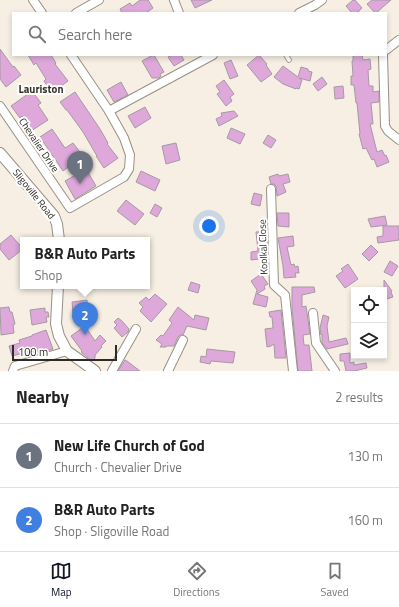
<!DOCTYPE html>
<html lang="en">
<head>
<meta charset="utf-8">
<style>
  :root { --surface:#fff; --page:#f6f6f6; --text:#222; --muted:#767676; --line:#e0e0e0; --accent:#111827 }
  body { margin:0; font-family:"Titillium Web",sans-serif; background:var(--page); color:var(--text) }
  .controls { position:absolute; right:12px; bottom:12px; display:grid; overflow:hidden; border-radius:0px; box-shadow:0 2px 6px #0003 }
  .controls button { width:36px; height:36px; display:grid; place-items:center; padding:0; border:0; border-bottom:1px solid var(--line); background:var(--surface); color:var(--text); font:20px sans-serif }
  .scale { position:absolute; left:12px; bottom:10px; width:105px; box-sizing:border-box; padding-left:4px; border:2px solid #2e2b26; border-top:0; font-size:11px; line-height:14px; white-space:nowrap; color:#2e2b26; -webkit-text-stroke:3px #fff; paint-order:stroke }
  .you { position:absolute; left:209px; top:226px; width:14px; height:14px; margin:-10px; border:3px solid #fff; border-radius:50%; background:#1a73e8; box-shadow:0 0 0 6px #1a73e833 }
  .badge { display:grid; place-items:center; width:26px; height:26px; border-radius:50%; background:var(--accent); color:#fff; font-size:13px; font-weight:700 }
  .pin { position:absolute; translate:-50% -33px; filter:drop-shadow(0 1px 2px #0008) }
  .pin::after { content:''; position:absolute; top:21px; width:14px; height:12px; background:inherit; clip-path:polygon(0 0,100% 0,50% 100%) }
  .popup { position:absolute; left:20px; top:237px; width:130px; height:52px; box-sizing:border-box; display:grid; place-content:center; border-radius:0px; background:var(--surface); filter:drop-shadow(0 1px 3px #0005); font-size:13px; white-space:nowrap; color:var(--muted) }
  .popup b { font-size:15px; color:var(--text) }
  .popup::after { content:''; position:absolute; left:50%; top:100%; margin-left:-8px; border:8px solid transparent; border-top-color:var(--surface) }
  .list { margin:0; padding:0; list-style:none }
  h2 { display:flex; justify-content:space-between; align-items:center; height:52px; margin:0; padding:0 16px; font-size:17px }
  h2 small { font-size:13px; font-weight:400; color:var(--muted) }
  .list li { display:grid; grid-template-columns:26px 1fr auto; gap:12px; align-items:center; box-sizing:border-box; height:64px; padding:0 16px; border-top:1px solid var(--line) }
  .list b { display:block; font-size:15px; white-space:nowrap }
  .list p { margin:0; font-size:13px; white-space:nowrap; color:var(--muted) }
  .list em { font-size:13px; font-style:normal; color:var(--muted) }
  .icon { flex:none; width:22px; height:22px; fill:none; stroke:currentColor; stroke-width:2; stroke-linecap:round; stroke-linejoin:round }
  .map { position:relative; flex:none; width:399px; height:371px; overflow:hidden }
  .search { position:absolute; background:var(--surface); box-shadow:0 2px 6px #0003; left:12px; right:12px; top:12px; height:44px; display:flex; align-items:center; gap:10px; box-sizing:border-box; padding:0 14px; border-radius:0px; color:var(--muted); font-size:15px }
  .sheet { height:180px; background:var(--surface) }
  nav { display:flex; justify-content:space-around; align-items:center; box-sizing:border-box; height:56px; border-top:1px solid var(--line); background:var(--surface); font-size:11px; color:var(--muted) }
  nav a { display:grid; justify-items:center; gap:2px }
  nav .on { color:var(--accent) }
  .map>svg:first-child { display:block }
  .building { fill:#dea8db; stroke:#a49aa3 }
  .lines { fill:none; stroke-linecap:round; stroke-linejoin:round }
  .service-casing { stroke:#989085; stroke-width:5.5 }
  .minor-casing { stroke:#989085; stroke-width:10 }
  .tertiary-casing { stroke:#989085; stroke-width:12 }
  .service { stroke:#fff; stroke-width:4 }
  .minor { stroke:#fff; stroke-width:8 }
  .tertiary { stroke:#fff; stroke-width:10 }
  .labels { text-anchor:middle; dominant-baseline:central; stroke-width:4; stroke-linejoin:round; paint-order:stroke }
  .street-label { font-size:10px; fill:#2e2b26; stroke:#fff }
  .neighbourhood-label { font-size:11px; font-weight:bold; fill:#363027; stroke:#fff }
</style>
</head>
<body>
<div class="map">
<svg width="399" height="371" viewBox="0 0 399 371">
  <rect width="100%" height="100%" fill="#f7efe3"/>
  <!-- building -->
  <g class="building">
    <path d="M 140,0 L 148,0 L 153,8 L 146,13 L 122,13 L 120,9 L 130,3 L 132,6 Z"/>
    <path d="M 191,0 L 212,0 L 195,8 Z"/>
    <path d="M 353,0 L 355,0 L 362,8 L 357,13 L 352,13 L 346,6 Z"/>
    <path d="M 372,0 L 391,0 L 376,13 L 375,13 L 367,4 Z"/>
    <path d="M 0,49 L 13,67 L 14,66 L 21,75 L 6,87 L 0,79 Z"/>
    <path d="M 28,55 L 51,55 L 56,63 L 55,64 L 68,81 L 52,93 L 44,81 L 46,79 L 36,63 L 34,65 Z"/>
    <path d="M 153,55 L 154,55 L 164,72 L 160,74 L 161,76 L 159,78 L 152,78 L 142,61 Z"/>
    <path d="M 172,55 L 181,55 L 184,60 L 174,66 L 168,57 Z"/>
    <path d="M 259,55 L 267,64 L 266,65 L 272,74 L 261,82 L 247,65 Z"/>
    <path d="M 353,55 L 362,55 L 363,60 L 370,59 L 371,69 L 368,70 L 369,86 L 373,86 L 373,92 L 379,91 L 379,102 L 371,103 L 373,124 L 370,124 L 377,152 L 382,150 L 385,156 L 386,155 L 389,162 L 377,167 L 374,159 L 372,160 L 366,148 L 363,149 L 359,134 L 360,134 L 357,103 L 356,103 L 354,85 L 351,85 L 351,76 L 353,76 L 352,61 L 353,61 Z"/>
    <path d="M 231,60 L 238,76 L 230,79 L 224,63 Z"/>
    <path d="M 283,66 L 298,77 L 301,67 L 308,69 L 308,71 L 312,72 L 310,81 L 299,78 L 302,80 L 299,89 L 296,88 L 296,89 L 283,84 L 274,77 Z"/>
    <path d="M 322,77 L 327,84 L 318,91 L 313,84 Z"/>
    <path d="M 224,80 L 234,94 L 230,97 L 232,101 L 226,106 L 217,94 L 220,92 L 216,86 Z"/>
    <path d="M 121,82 L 128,95 L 114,102 L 107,90 Z"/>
    <path d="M 343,86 L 344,98 L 335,99 L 334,87 Z"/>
    <path d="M 32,91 L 41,103 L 38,105 L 48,120 L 31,131 L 22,116 L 20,118 L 11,106 Z"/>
    <path d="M 75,92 L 100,129 L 108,143 L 107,144 L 118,158 L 104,168 L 96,156 L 97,156 L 83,132 L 67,110 L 66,110 L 60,102 Z"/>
    <path d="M 145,107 L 151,118 L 135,128 L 128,116 Z"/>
    <path d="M 234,111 L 238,116 L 219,126 L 216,119 L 222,116 L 221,113 Z"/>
    <path d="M 231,128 L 245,134 L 240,144 L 227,138 Z"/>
    <path d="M 52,129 L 65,148 L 73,143 L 83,156 L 63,171 L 40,137 Z"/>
    <path d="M 268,135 L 276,140 L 271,148 L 263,143 Z"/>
    <path d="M 176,143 L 180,160 L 166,164 L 162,146 Z"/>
    <path d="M 86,169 L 96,186 L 75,199 L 65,181 Z"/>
    <path d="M 141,171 L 160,180 L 155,191 L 136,182 Z"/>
    <path d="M 278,174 L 279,176 L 288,174 L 290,182 L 283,184 L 286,192 L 277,196 L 276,186 L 274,184 L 271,184 L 269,177 Z"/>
    <path d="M 254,193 L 262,195 L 260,206 L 251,204 Z"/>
    <path d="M 126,200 L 144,214 L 135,225 L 117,211 Z"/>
    <path d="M 155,204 L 162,208 L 157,217 L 150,213 Z"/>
    <path d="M 277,213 L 289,213 L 289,227 L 278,226 Z"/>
    <path d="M 385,216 L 387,225 L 371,227 L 368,219 Z"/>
    <path d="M 383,226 L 399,226 L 399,240 L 378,243 L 377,237 L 383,236 Z"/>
    <path d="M 267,231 L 268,258 L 251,260 L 251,252 L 258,251 L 256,232 Z"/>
    <path d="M 11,235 L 23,249 L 9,260 L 0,249 L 0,244 Z"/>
    <path d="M 293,236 L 294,246 L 287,247 L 291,265 L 294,264 L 295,267 L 298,266 L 299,273 L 295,273 L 296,277 L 284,278 L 283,266 L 278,238 Z"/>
    <path d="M 371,245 L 378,252 L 369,261 L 362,254 Z"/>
    <path d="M 390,261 L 398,266 L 392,276 L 384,272 Z"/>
    <path d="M 348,264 L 358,279 L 345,288 L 336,276 L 343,271 L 341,269 Z"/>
    <path d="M 261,274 L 268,284 L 264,286 L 265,289 L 257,294 L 268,297 L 266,307 L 253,304 L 257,290 L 251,281 Z"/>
    <path d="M 384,280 L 392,291 L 391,292 L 393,297 L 384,300 Z"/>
    <path d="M 191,282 L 200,285 L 198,293 L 188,290 Z"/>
    <path d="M 292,287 L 314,287 L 315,292 L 302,295 L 302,307 L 306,306 L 310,334 L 303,335 L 304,345 L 309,345 L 312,371 L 298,371 L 292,308 Z"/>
    <path d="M 155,294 L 167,304 L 151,322 L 140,311 L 143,307 L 139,303 L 146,297 L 149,300 Z"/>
    <path d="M 87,300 L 88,311 L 73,313 L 72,302 Z"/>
    <path d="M 9,307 L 10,312 L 12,312 L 15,324 L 13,325 L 14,333 L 1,335 L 0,308 Z"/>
    <path d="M 178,307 L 194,320 L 195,315 L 209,318 L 206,330 L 187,326 L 183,335 L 180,335 L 178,337 L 174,346 L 167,346 L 166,347 L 160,347 L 162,344 L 156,340 L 161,335 L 163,336 L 172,323 L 169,320 Z"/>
    <path d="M 45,308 L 45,312 L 48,312 L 49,317 L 46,317 L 47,322 L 32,325 L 30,310 Z"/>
    <path d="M 281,310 L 286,358 L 275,358 L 274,344 L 271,346 L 267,347 L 265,329 L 273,328 L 272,317 L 270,317 L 269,312 Z"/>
    <path d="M 323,315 L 329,317 L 327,326 L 329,342 L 346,338 L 348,344 L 327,349 L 322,343 L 322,334 L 321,335 L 320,328 Z"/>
    <path d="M 118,318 L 122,321 L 129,329 L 128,332 L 122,337 L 114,328 L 117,325 L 114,322 Z"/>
    <path d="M 85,326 L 95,341 L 100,335 L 106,341 L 101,346 L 102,347 L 95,355 L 95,358 L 92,361 L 81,352 L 82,351 L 71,336 Z"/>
    <path d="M 46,330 L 53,349 L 39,353 L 38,351 L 24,355 L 23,353 L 12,356 L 9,346 L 20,343 L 19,340 L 32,336 L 32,335 Z"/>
    <path d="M 207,349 L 235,352 L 233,363 L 211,361 L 210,364 L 200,362 L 201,356 L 206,357 Z"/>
    <path d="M 350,353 L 350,363 L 354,362 L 354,365 L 366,363 L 367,368 L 354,371 L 346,371 L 344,361 L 340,361 L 340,354 Z"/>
    <path d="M 125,360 L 127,361 L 140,371 L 118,371 Z"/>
  </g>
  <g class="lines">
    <defs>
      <path id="service" d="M 286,55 L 289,60"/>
      <g id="minor">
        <path d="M 33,0 L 42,13"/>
        <path d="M 174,0 L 179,13"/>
        <path d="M 76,13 L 99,0"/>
        <path d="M 299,13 L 315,5 L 322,0"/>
        <path d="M 386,50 L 399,40"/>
        <path d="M 383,55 L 385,126 L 388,131 L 399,140"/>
        <path d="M 0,106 L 70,208 L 124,177 L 129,169 L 130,155 L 124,138 L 109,111 L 71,55"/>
        <path d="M 109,111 L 213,55"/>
        <path d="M 271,189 L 274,285 L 285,295 L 293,371"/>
        <path d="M 313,313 L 316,343 L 335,371"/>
        <path d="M 13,371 L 15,366 L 67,351"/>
        <path d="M 112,371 L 136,329"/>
        <path d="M 168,371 L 183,340"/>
      </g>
      <g id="tertiary">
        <path d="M 0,153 L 54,216 L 57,224 L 59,240"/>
        <path d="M 58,286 L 56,324 L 59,336 L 67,351 L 95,371"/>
      </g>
    </defs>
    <!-- service casing -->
    <use href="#service" class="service-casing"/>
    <!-- minor casing -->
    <use href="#minor" class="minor-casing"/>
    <!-- tertiary casing -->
    <use href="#tertiary" class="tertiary-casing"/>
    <!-- service -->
    <use href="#service" class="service"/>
    <!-- minor -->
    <use href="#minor" class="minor"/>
    <!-- tertiary -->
    <use href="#tertiary" class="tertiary"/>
  </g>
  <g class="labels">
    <!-- street labels -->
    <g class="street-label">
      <text transform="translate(39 145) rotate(56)">Chevalier Drive</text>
      <text transform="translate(34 194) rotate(51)">Sligoville Road</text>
      <text transform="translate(263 247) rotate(-92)">Koolkal Close</text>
    </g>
    <!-- neighbourhood labels -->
    <g class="neighbourhood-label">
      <text x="41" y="89">Lauriston</text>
    </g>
  </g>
</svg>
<div class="controls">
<button><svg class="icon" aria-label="locate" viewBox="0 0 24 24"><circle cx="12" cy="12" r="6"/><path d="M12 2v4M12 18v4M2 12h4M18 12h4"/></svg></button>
<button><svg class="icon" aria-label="layers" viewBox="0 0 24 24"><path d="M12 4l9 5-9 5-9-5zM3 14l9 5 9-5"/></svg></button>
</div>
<div class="scale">100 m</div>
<div class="you"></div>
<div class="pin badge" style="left:80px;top:184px;background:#6b7280">1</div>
<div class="pin badge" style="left:85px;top:335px;background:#3f7fe0">2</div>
<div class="popup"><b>B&amp;R Auto Parts</b>Shop</div>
<div class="search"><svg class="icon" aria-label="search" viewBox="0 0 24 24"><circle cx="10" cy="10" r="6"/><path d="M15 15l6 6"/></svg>Search here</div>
</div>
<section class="sheet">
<h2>Nearby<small>2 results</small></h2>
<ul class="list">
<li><span class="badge" style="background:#6b7280">1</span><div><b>New Life Church of God</b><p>Church · Chevalier Drive</p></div><em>130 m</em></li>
<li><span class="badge" style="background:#3f7fe0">2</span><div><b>B&amp;R Auto Parts</b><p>Shop · Sligoville Road</p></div><em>160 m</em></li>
</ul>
</section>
<nav>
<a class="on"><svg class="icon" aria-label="map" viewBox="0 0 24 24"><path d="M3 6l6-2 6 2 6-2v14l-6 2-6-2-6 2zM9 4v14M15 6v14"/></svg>Map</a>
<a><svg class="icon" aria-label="directions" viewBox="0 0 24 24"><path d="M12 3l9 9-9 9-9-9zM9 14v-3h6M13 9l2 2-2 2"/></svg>Directions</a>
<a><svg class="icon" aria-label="saved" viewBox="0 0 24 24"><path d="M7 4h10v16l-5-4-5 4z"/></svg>Saved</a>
</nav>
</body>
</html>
